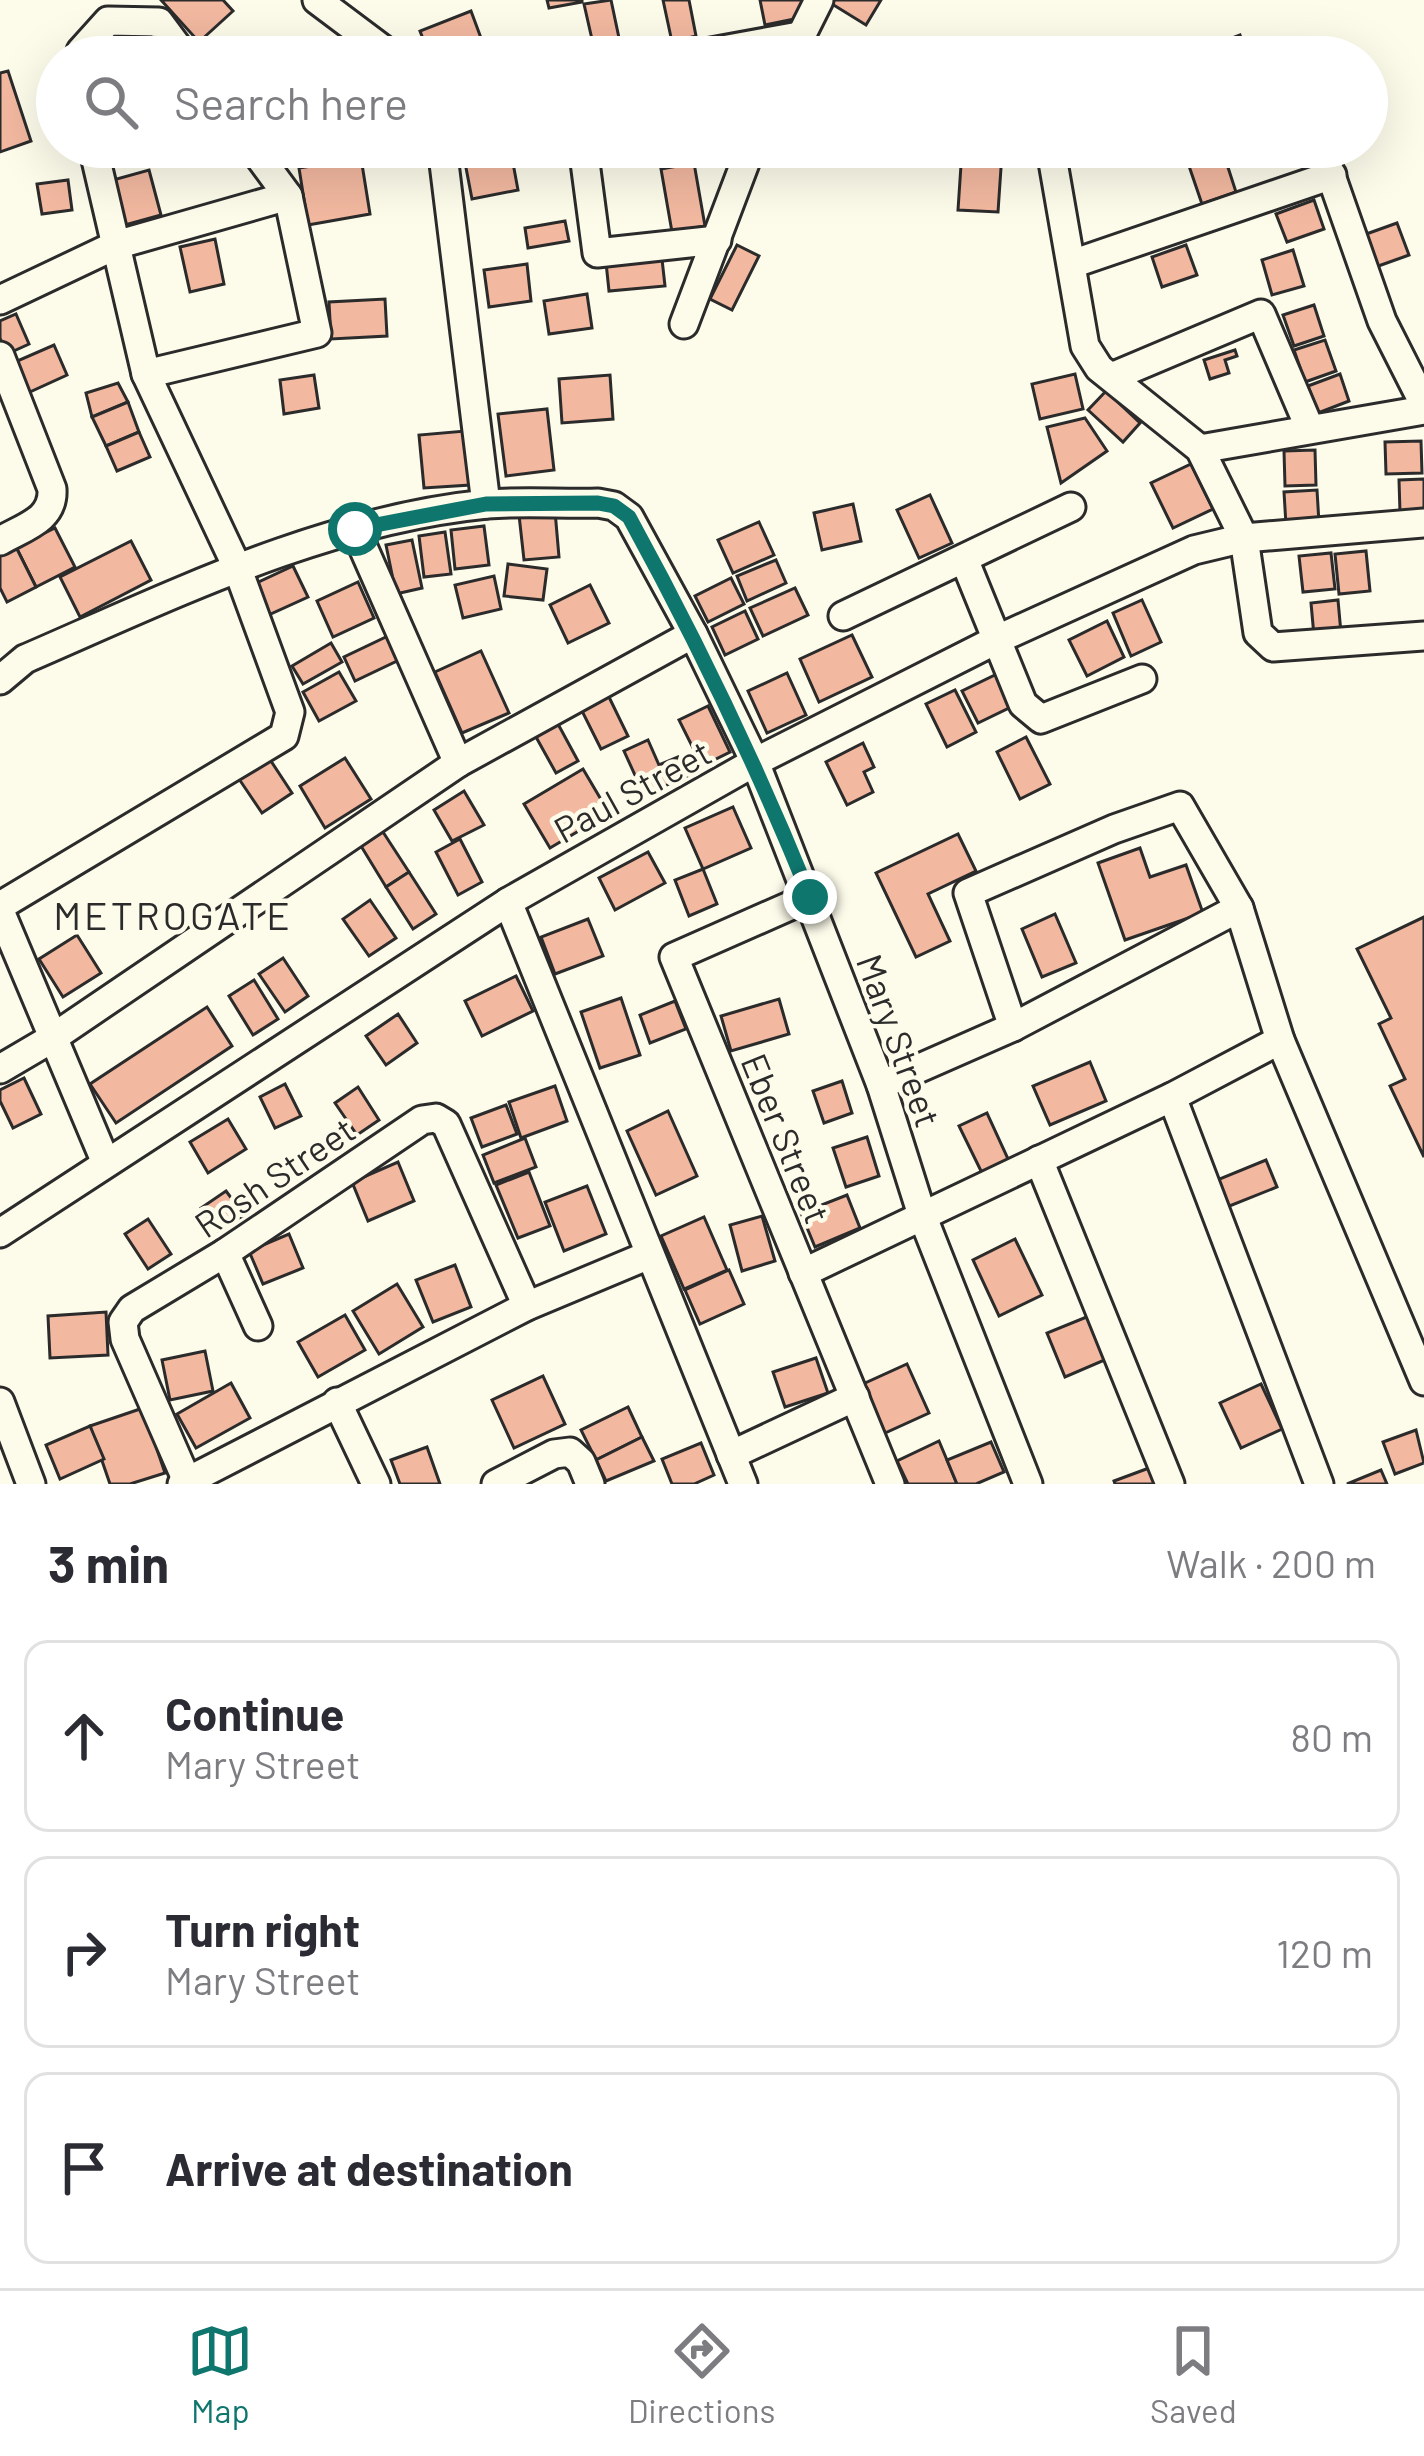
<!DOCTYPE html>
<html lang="en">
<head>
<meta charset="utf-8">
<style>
  :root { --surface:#fff; --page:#f2f2f3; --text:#2b2b33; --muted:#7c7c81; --line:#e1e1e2; --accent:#0f766e }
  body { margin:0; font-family:Barlow,sans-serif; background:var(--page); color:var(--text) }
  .stop { position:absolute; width:36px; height:36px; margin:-27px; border:9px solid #0f766e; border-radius:50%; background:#fff }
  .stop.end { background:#0f766e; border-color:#fff; box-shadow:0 3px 12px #0008 }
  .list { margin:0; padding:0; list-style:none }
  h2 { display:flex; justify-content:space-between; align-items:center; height:156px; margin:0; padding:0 48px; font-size:51px }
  h2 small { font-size:39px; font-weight:400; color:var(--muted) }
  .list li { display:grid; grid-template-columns:78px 1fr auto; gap:36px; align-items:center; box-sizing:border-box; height:192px; margin:0 24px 24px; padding:0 24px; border:3px solid var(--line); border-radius:24px }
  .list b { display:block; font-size:45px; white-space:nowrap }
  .list p { margin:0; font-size:39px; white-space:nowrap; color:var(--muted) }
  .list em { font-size:39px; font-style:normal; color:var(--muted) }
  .icon { flex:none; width:66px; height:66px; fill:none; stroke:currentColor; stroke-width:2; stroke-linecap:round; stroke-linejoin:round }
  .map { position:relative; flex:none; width:1424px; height:1484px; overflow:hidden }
  .search { position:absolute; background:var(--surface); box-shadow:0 12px 48px #0002; left:36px; right:36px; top:36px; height:132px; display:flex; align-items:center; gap:30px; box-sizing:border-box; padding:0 42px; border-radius:66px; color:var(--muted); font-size:45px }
  .sheet { height:804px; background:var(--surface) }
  nav { display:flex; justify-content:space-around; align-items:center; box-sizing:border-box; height:168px; border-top:3px solid var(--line); background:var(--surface); font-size:33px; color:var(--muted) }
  nav a { display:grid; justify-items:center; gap:6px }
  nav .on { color:var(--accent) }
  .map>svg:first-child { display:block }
  .building { fill:#f2b8a0; stroke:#2b2b2b; stroke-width:3 }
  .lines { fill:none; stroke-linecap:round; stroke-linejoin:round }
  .minor-casing { stroke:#2b2b2b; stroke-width:33 }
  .minor { stroke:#fdfbea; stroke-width:27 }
  .route { stroke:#0f766e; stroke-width:15 }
  .labels { text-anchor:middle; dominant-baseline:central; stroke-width:9; stroke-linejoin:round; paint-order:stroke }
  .street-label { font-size:36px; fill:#2b2b2b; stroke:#fdfbea }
  .neighbourhood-label { font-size:39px; letter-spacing:3px; fill:#2b2b2b; stroke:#fdfbea }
</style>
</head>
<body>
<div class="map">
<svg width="1424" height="1484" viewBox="0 0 1424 1484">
  <rect width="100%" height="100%" fill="#fdfbea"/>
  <!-- building -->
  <g class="building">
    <path d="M 161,0 L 223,0 L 233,11 L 199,42 Z"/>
    <path d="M 547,0 L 582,0 L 582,2 L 549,8 Z"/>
    <path d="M 611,0 L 623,57 L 596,57 L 584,4 Z"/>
    <path d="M 663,0 L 689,0 L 696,36 L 672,42 Z"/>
    <path d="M 760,0 L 806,0 L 809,16 L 765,25 Z"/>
    <path d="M 834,0 L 881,0 L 866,25 L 832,4 Z"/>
    <path d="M 471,11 L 488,57 L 430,57 L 420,31 Z"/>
    <path d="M 1240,35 L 1248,57 L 1209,57 L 1206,48 Z"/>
    <path d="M 8,71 L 31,141 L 0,152 L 0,73 Z"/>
    <path d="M 277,147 L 306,147 L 284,159 Z"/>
    <path d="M 462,147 L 510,147 L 518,190 L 472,199 Z"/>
    <path d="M 650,147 L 736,147 L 652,160 Z"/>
    <path d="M 962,150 L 1002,153 L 998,212 L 958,210 Z"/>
    <path d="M 1224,155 L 1236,192 L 1202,204 L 1189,166 Z"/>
    <path d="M 361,158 L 370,214 L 308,225 L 299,168 Z"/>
    <path d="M 694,163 L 705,226 L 672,232 L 661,169 Z"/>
    <path d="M 149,170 L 161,215 L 125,225 L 113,180 Z"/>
    <path d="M 68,180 L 72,210 L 42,214 L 37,184 Z"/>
    <path d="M 1314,200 L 1324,229 L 1287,242 L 1276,214 Z"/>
    <path d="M 565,221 L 569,241 L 528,248 L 525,228 Z"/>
    <path d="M 1397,223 L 1409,255 L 1370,269 L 1358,237 Z"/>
    <path d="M 215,239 L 224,284 L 190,292 L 180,247 Z"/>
    <path d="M 737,245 L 759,256 L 732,310 L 710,299 Z"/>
    <path d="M 1186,245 L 1197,275 L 1162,287 L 1152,257 Z"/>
    <path d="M 1293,250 L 1304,286 L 1272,295 L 1262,260 Z"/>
    <path d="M 605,253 L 662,259 L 665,286 L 609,291 Z"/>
    <path d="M 527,264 L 531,301 L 489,307 L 484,270 Z"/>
    <path d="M 587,294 L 592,328 L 549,334 L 544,301 Z"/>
    <path d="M 385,299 L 387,336 L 331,339 L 329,302 Z"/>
    <path d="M 1314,305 L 1324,336 L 1294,346 L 1283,315 Z"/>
    <path d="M 16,314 L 29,344 L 7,354 L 0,338 L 0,321 Z"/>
    <path d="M 1325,340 L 1336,371 L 1305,382 L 1294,350 Z"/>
    <path d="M 54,345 L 67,375 L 21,396 L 8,365 Z"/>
    <path d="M 1235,350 L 1237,356 L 1225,360 L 1229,373 L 1210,379 L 1204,360 Z"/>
    <path d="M 1075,374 L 1083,409 L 1040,419 L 1032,384 Z"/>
    <path d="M 1340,374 L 1349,401 L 1318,413 L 1308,386 Z"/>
    <path d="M 314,375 L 319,408 L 284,414 L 280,380 Z"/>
    <path d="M 610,375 L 613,419 L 562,423 L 559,379 Z"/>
    <path d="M 118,383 L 128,402 L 92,417 L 86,393 Z"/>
    <path d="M 1106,391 L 1140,423 L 1123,442 L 1088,410 Z"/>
    <path d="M 128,402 L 139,432 L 106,446 L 92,417 Z"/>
    <path d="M 547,409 L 554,470 L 506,476 L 498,414 Z"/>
    <path d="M 1085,418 L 1107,451 L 1061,483 L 1047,427 Z"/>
    <path d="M 465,431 L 470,485 L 424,488 L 419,435 Z"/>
    <path d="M 139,432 L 150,457 L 117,471 L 106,446 Z"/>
    <path d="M 1421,441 L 1422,473 L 1386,474 L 1385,442 Z"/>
    <path d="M 1315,450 L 1316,485 L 1285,486 L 1284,451 Z"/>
    <path d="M 1191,464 L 1213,509 L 1173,528 L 1151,483 Z"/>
    <path d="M 1424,479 L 1424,511 L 1400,512 L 1399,480 Z"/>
    <path d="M 1317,490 L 1319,523 L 1286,525 L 1284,492 Z"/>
    <path d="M 930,495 L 952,543 L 919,558 L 897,510 Z"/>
    <path d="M 853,504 L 861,541 L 822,550 L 814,513 Z"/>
    <path d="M 555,511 L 559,557 L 524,560 L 519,515 Z"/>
    <path d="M 759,522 L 774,555 L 733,573 L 718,540 Z"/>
    <path d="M 484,526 L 489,565 L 455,569 L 451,530 Z"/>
    <path d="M 55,528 L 75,567 L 36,587 L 16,547 Z"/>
    <path d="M 445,532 L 451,574 L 424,577 L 419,536 Z"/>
    <path d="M 412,540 L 422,588 L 396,594 L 386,545 Z"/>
    <path d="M 131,541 L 151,580 L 80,617 L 60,577 Z"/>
    <path d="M 16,547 L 36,587 L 7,602 L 0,588 L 0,556 Z"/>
    <path d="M 1366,551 L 1370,591 L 1339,594 L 1335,554 Z"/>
    <path d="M 1331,553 L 1335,589 L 1303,592 L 1299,556 Z"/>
    <path d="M 776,560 L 786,583 L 747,601 L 737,576 Z"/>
    <path d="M 508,564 L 547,569 L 543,600 L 504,596 Z"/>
    <path d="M 293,566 L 308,597 L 264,617 L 250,586 Z"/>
    <path d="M 494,576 L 501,609 L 463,618 L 455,585 Z"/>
    <path d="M 731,578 L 744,604 L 708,622 L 695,596 Z"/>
    <path d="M 358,582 L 374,618 L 333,637 L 317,601 Z"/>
    <path d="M 590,585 L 609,623 L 568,643 L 550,605 Z"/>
    <path d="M 795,588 L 808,615 L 763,636 L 750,608 Z"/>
    <path d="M 1142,600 L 1161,642 L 1131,656 L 1113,613 Z"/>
    <path d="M 1338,600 L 1341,633 L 1314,636 L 1311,603 Z"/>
    <path d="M 745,611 L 758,639 L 725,655 L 712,627 Z"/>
    <path d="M 1107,621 L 1124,657 L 1087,676 L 1069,640 Z"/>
    <path d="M 852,635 L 872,677 L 819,702 L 800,659 Z"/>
    <path d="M 388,636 L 399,660 L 355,681 L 344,657 Z"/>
    <path d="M 331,643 L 342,662 L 303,684 L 292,666 Z"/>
    <path d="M 481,651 L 509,713 L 462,733 L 435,672 Z"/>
    <path d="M 339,672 L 356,701 L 319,721 L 303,692 Z"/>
    <path d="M 787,673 L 806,715 L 767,733 L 748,691 Z"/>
    <path d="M 997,674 L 1013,706 L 978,723 L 962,691 Z"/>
    <path d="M 955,690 L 976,732 L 947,747 L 926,704 Z"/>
    <path d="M 608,695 L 628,736 L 601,749 L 581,709 Z"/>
    <path d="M 708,706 L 730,752 L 702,766 L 679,720 Z"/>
    <path d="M 558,724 L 578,761 L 556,773 L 536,737 Z"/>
    <path d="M 1026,737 L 1050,784 L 1020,799 L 997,752 Z"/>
    <path d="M 648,740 L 659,765 L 678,757 L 687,776 L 644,795 L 624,751 Z"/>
    <path d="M 863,743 L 874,767 L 864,772 L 873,792 L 847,805 L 826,762 Z"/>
    <path d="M 267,755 L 292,793 L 262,813 L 237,776 Z"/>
    <path d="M 345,758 L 371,799 L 325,828 L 300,786 Z"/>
    <path d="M 583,769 L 609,813 L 550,848 L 524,804 Z"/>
    <path d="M 464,791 L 484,825 L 452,841 L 434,810 Z"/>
    <path d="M 733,807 L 751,848 L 703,869 L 685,828 Z"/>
    <path d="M 383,832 L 409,872 L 386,887 L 361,846 Z"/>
    <path d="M 958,834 L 976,871 L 928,894 L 950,941 L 916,957 L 876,873 Z"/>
    <path d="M 460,839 L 482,882 L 458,895 L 436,852 Z"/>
    <path d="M 1140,848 L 1150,877 L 1186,865 L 1203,913 L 1125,940 L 1098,863 Z"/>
    <path d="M 648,852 L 665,883 L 615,910 L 599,878 Z"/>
    <path d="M 703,869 L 717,904 L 689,916 L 675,880 Z"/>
    <path d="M 409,872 L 436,914 L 413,929 L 386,887 Z"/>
    <path d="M 370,900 L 396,938 L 369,956 L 343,919 Z"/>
    <path d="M 1055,914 L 1076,963 L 1042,977 L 1022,929 Z"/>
    <path d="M 1424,917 L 1424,1157 L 1390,1086 L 1405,1079 L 1379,1024 L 1391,1018 L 1357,949 Z"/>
    <path d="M 588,919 L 603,956 L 555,974 L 541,937 Z"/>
    <path d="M 77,935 L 101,973 L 63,997 L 39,959 Z"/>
    <path d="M 283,958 L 308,996 L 285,1012 L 259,974 Z"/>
    <path d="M 516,976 L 533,1011 L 482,1036 L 465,1001 Z"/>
    <path d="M 254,980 L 278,1019 L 253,1035 L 229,996 Z"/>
    <path d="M 621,998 L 640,1055 L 600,1068 L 581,1012 Z"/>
    <path d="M 779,999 L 789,1034 L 731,1051 L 721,1016 Z"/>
    <path d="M 675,1001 L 686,1029 L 650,1043 L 640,1015 Z"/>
    <path d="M 207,1007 L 232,1046 L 116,1123 L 90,1084 Z"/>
    <path d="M 398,1014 L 417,1043 L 386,1065 L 366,1036 Z"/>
    <path d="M 1090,1062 L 1106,1101 L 1050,1125 L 1033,1086 Z"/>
    <path d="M 24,1078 L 41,1114 L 13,1128 L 0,1101 L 0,1090 Z"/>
    <path d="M 842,1081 L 852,1113 L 824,1123 L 813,1091 Z"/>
    <path d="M 285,1084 L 301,1116 L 275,1128 L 260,1097 Z"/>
    <path d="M 555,1086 L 567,1121 L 521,1138 L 509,1102 Z"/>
    <path d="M 358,1087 L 379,1120 L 357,1135 L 335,1103 Z"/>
    <path d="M 506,1105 L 517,1134 L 482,1147 L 471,1118 Z"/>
    <path d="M 668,1111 L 697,1176 L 656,1195 L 627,1131 Z"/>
    <path d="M 987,1113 L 1009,1161 L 982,1173 L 959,1126 Z"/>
    <path d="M 228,1119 L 246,1149 L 208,1173 L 190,1142 Z"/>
    <path d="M 867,1137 L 879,1176 L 846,1187 L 833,1148 Z"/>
    <path d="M 525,1138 L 536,1167 L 494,1183 L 483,1155 Z"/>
    <path d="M 1266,1160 L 1277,1187 L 1227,1207 L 1217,1180 Z"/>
    <path d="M 398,1162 L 414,1201 L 368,1221 L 352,1182 Z"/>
    <path d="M 529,1172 L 550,1226 L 518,1238 L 496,1185 Z"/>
    <path d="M 587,1186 L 606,1234 L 564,1251 L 545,1202 Z"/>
    <path d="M 226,1191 L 244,1215 L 218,1231 L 201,1208 Z"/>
    <path d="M 847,1195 L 860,1228 L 815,1247 L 801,1213 Z"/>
    <path d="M 762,1216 L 775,1261 L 742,1271 L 730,1225 Z"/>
    <path d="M 704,1217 L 727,1270 L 684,1289 L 661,1236 Z"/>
    <path d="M 148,1219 L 171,1254 L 148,1269 L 125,1234 Z"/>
    <path d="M 289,1234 L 303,1268 L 263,1284 L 249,1251 Z"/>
    <path d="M 1015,1239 L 1042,1295 L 999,1316 L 973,1260 Z"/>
    <path d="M 455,1265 L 471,1307 L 433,1322 L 416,1280 Z"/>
    <path d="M 729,1270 L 744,1304 L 700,1324 L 685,1290 Z"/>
    <path d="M 397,1284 L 423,1327 L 379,1354 L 353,1311 Z"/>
    <path d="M 106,1312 L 108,1355 L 50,1358 L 48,1316 Z"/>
    <path d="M 345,1315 L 365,1350 L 318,1377 L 298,1342 Z"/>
    <path d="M 1089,1316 L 1107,1359 L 1065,1377 L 1047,1333 Z"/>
    <path d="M 205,1351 L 213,1391 L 170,1400 L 162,1360 Z"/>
    <path d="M 816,1358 L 828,1393 L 785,1407 L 773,1372 Z"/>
    <path d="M 907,1364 L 929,1413 L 885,1433 L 863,1384 Z"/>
    <path d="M 543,1376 L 565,1424 L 514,1448 L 492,1400 Z"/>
    <path d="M 231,1383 L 250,1418 L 196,1448 L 177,1414 Z"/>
    <path d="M 1261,1384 L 1282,1429 L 1241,1448 L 1220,1403 Z"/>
    <path d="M 628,1407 L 642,1437 L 596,1460 L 581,1430 Z"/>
    <path d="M 143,1408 L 165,1473 L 130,1484 L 110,1484 L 90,1426 Z"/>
    <path d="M 90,1426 L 104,1459 L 60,1479 L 46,1445 Z"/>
    <path d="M 1416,1430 L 1424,1463 L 1395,1474 L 1383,1442 Z"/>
    <path d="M 642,1437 L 654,1461 L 606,1481 L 596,1460 Z"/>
    <path d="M 939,1441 L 957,1484 L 908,1484 L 897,1461 Z"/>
    <path d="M 991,1442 L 1004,1472 L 976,1484 L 957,1484 L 947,1460 Z"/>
    <path d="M 701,1443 L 714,1475 L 694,1484 L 672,1484 L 662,1459 Z"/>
    <path d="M 427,1447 L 440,1484 L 400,1484 L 391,1460 Z"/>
    <path d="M 1149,1468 L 1155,1484 L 1115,1484 L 1114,1481 Z"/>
    <path d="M 1381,1470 L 1387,1484 L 1347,1484 Z"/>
  </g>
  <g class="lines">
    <defs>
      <g id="minor">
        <path d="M 317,0 L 393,57"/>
        <path d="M 794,50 L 819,0"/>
        <path d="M 81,57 L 81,51 L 108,21 L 159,22 L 185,57"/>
        <path d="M 684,57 L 799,36"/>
        <path d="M 442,147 L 486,504"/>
        <path d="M 583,147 L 597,253 L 717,240"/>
        <path d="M 1079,147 L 1059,155 L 1053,162 L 1085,346 L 1099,368 L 1200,449 L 1244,538 L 1258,633 L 1273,647 L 1424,636"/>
        <path d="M 1321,147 L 1382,321 L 1424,404"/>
        <path d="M 1072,264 L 1332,175"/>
        <path d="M 0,300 L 116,245 L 288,196"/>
        <path d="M 684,324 L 751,147"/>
        <path d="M 0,356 L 52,489 C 54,520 24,527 0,541"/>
        <path d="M 146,374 L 317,333 L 288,196 L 252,147"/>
        <path d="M 1114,376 L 1261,314 L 1310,429"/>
        <path d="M 1200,449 L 1424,410"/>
        <path d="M 355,529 L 458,763"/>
        <path d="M 964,559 L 1023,704 L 1041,719 L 1142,679"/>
        <path d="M 843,616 L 1071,507"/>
        <path d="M 0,680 L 25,659 C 173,595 324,520 487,504 C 523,501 561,504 598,503 L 614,506 L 629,517 L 693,634 L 755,762 L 881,1085 L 922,1215 L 1028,1484"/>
        <path d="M 810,897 L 674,957 L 890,1484"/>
        <path d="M 508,902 L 743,1484"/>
        <path d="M 0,906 L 284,736 L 290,712 L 237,567 L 146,374 L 93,147"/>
        <path d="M 0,911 L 106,1163"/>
        <path d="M 1013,1027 L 968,893 L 1114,829 L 1180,806 L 1239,908 L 1280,1040 L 1424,1381"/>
        <path d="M 0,1069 L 51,1039 L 458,763 L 693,634"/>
        <path d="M 881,1085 L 1013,1027 L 1239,908"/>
        <path d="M 1172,1097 L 1319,1484"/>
        <path d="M 1039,1160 L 1170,1484"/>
        <path d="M 0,1233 L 508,902 L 755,762 L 998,639 L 1194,550 L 1244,538 L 1424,523"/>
        <path d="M 225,1253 L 258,1326"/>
        <path d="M 803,1273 L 1172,1097 L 1280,1040"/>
        <path d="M 0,1402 L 31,1484"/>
        <path d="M 337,1402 L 376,1484"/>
        <path d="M 731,1455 L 855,1397"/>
        <path d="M 187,1481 L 125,1339 L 123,1322 L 132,1309 L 225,1253 L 422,1120 L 436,1118 L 446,1124 L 527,1306"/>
        <path d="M 182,1484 L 527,1306 L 649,1255"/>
        <path d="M 496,1484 L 554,1454 L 570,1452 L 581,1462 L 590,1484"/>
      </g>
    </defs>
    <!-- minor casing -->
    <use href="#minor" class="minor-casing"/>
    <!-- minor -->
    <use href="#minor" class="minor"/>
  </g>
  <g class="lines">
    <!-- route -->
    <path class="route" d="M 355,529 L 486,504 L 598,503 L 614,506 L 629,517 C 697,641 757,766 810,897"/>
  </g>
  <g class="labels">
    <!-- street labels -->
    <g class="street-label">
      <text transform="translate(632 790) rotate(-29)">Paul Street</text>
      <text transform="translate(900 1040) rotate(70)">Mary Street</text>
      <text transform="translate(787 1138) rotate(68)">Eber Street</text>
      <text transform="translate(274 1176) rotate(-34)">Rosh Street</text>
    </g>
    <!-- neighbourhood labels -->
    <g class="neighbourhood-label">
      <text x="173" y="914">METROGATE</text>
    </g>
  </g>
</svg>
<div class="stop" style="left:355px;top:529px"></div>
<div class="stop end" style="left:810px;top:897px"></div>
<div class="search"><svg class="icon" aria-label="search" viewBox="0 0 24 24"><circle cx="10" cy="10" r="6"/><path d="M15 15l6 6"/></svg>Search here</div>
</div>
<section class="sheet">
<h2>3 min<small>Walk · 200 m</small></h2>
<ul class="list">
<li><svg class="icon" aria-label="ahead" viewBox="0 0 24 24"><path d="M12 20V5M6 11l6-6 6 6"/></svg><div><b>Continue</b><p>Mary Street</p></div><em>80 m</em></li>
<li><svg class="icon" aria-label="right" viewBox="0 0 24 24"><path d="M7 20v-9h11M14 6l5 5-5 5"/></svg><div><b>Turn right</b><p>Mary Street</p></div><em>120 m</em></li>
<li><svg class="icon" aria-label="arrive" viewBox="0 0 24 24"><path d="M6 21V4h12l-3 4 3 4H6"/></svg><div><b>Arrive at destination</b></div></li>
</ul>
</section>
<nav>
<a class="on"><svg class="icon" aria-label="map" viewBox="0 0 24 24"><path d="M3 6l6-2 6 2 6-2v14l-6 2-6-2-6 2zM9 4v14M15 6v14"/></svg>Map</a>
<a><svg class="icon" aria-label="directions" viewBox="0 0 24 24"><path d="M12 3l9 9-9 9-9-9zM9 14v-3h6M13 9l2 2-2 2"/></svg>Directions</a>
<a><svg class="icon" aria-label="saved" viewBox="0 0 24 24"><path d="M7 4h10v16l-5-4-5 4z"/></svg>Saved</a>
</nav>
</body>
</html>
